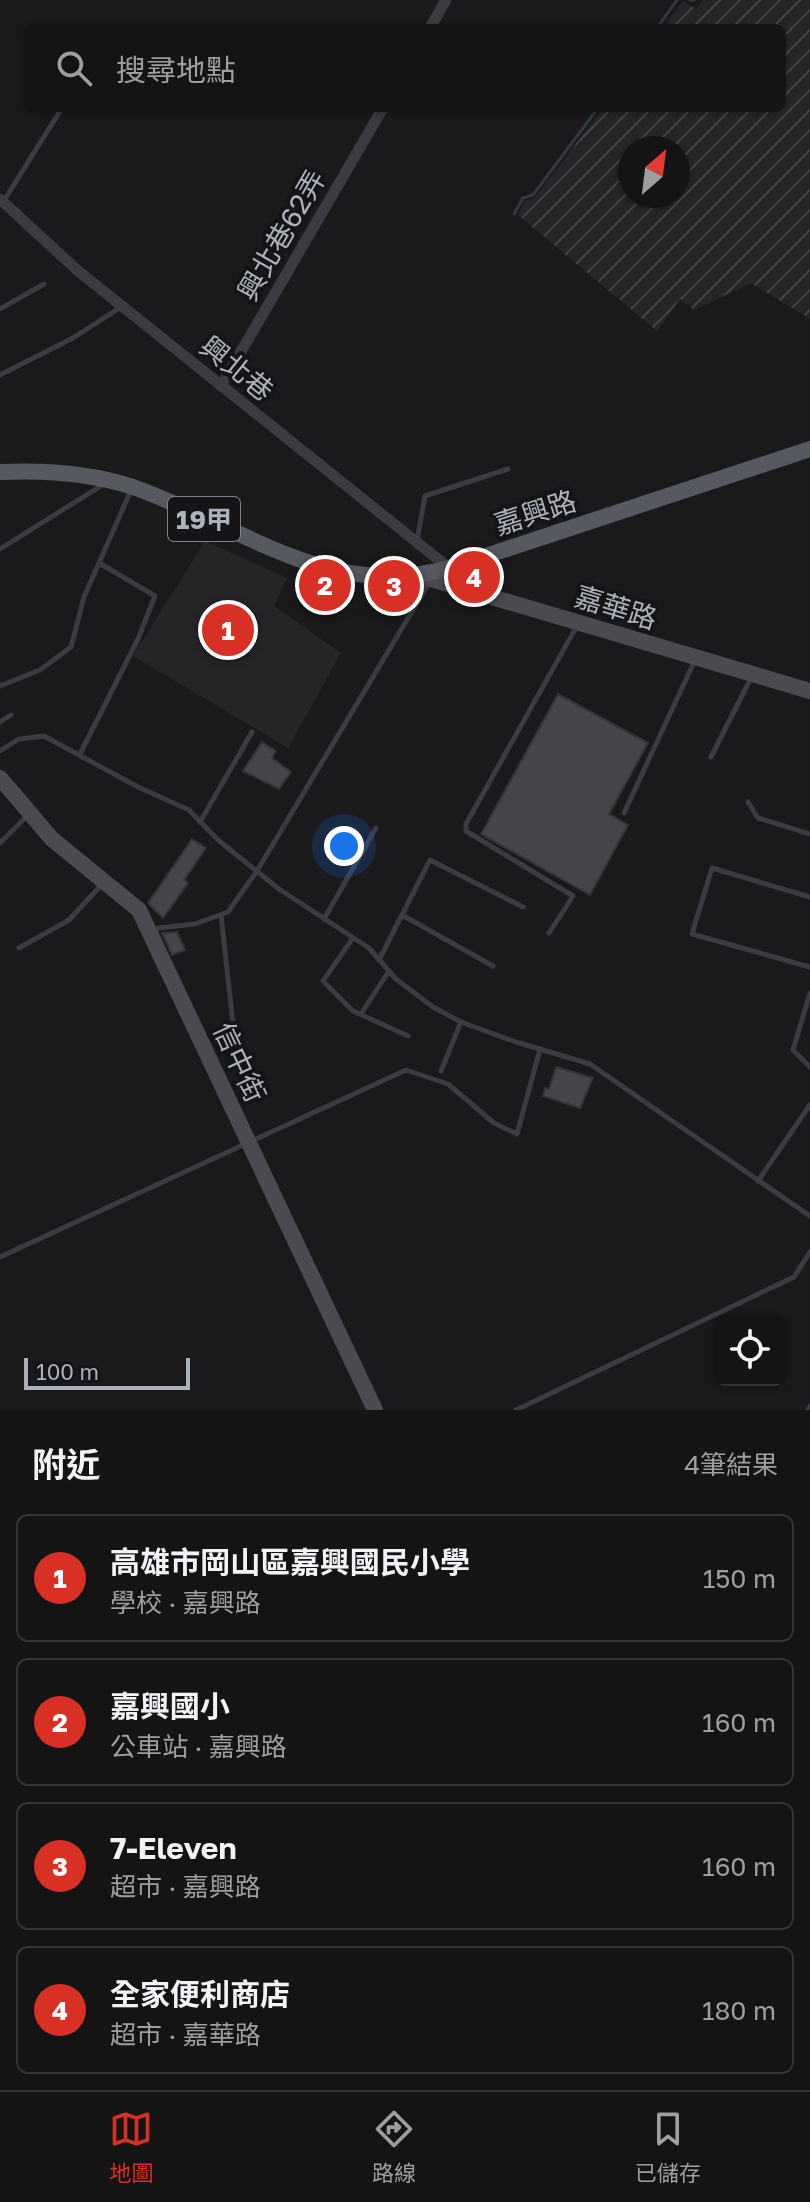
<!DOCTYPE html>
<html lang="zh-TW">
<head>
<meta charset="utf-8">
<style>
  :root { --surface:#141415; --page:#1d1d1e; --text:#f1f3f6; --muted:#9d9ea0; --line:#333334; --accent:#d93025 }
  body { margin:0; font-family:"Golos Text","Noto Sans TC",sans-serif; background:var(--page); color:var(--text) }
  .controls { position:absolute; right:24px; bottom:24px; display:grid; overflow:hidden; border-radius:12px; box-shadow:0 2px 6px #0004 }
  .controls button { width:72px; height:72px; display:grid; place-items:center; padding:0; border:0; border-bottom:2px solid var(--line); background:var(--surface); color:var(--text); font:40px sans-serif }
  .compass { position:absolute; left:618px; top:136px; width:72px; height:72px; border-radius:50%; background:var(--surface); box-shadow:0 2px 6px #0004; rotate:28deg }
  .scale { position:absolute; left:24px; bottom:20px; width:166px; box-sizing:border-box; padding-left:8px; border:4px solid #acb1bb; border-top:0; font-size:22px; line-height:28px; white-space:nowrap; color:#acb1bb; -webkit-text-stroke:6px #151517; paint-order:stroke }
  .you { position:absolute; left:344px; top:846px; width:28px; height:28px; margin:-20px; border:6px solid #fff; border-radius:50%; background:#1a73e8; box-shadow:0 0 0 12px #1a73e833 }
  .badge { display:grid; place-items:center; width:52px; height:52px; border-radius:50%; background:var(--accent); color:#fff; font-size:26px; font-weight:700 }
  .pin { position:absolute; translate:-50% -50%; border:4px solid #fff; box-shadow:0 2px 8px #0006 }
  .list { margin:0; padding:0; list-style:none }
  h2 { display:flex; justify-content:space-between; align-items:center; height:104px; margin:0; padding:0 32px; font-size:34px }
  h2 small { font-size:26px; font-weight:400; color:var(--muted) }
  .list li { display:grid; grid-template-columns:52px 1fr auto; gap:24px; align-items:center; box-sizing:border-box; height:128px; margin:0 16px 16px; padding:0 16px; border:2px solid var(--line); border-radius:12px }
  .list b { display:block; font-size:30px; white-space:nowrap }
  .list p { margin:0; font-size:26px; white-space:nowrap; color:var(--muted) }
  .list em { font-size:26px; font-style:normal; color:var(--muted) }
  .icon { flex:none; width:44px; height:44px; fill:none; stroke:currentColor; stroke-width:2; stroke-linecap:round; stroke-linejoin:round }
  .map { position:relative; flex:none; width:810px; height:1410px; overflow:hidden }
  .search { position:absolute; background:var(--surface); box-shadow:0 2px 6px #0004; left:24px; right:24px; top:24px; height:88px; display:flex; align-items:center; gap:20px; box-sizing:border-box; padding:0 28px; border-radius:12px; color:var(--muted); font-size:30px }
  .sheet { height:680px; background:var(--surface) }
  nav { display:flex; justify-content:space-around; align-items:center; box-sizing:border-box; height:112px; border-top:2px solid var(--line); background:var(--surface); font-size:22px; color:var(--muted) }
  nav a { display:grid; justify-items:center; gap:4px }
  nav .on { color:var(--accent) }
  .map>svg:first-child { display:block }
  .built { fill:#262629 }
  .industrial { fill:url(#industrial-furrows); fill-rule:evenodd }
  .lines { fill:none; stroke-linecap:round; stroke-linejoin:round }
  .stream { stroke:#2f3940; stroke-width:3 }
  .building { fill:#444549; stroke:#343438; stroke-width:2 }
  .lane { stroke:#3b3c41; stroke-width:5 }
  .street { stroke:#3b3c41; stroke-width:11 }
  .secondary { stroke:#494b51; stroke-width:16 }
  .primary { stroke:#575960; stroke-width:16 }
  .labels { text-anchor:middle; dominant-baseline:central; stroke-width:8; stroke-linejoin:round; paint-order:stroke }
  .shield { fill:#151517; stroke:#7f828a; stroke-width:2 }
  .shield-label { font-size:26px; font-weight:bold; fill:#acb1bb }
  .street-label { font-size:28px; fill:#acb1bb; stroke:#151517 }
</style>
</head>
<body>
<div class="map">
<svg width="810" height="1410" viewBox="0 0 810 1410">
  <defs>
    <pattern id="industrial-furrows" width="10" height="10" patternUnits="userSpaceOnUse" patternTransform="scale(2)"><rect width="10" height="10" fill="#262629"/><path d="M-1 1l2-2M0 10L10 0M9 11l2-2" fill="none" stroke="#434346"/></pattern>
  </defs>
  <rect width="100%" height="100%" fill="#1a1a1c"/>
  <!-- built -->
  <path class="built" d="M 205,541 L 287,578 L 274,606 L 341,653 L 288,748 L 133,656 Z"/>
  <!-- industrial -->
  <path class="industrial" d="M 703,0 L 810,0 L 810,319 L 751,283 L 694,310 L 680,299 L 657,331 L 518,215 L 525,201 L 534,199 L 603,108 L 782,108 L 782,28 L 663,28 L 683,1 L 696,9 ZM 630,148 L 678,148 L 678,196 L 630,196 Z"/>
  <g class="lines">
    <!-- stream -->
    <g class="stream">
      <path d="M 690,0 L 694,0"/>
      <path d="M 657,28 L 677,0"/>
      <path d="M 514,214 L 523,198 L 533,195 L 598,108"/>
    </g>
  </g>
  <!-- building -->
  <g class="building">
    <path d="M 558,694 L 648,743 L 609,814 L 628,825 L 590,895 L 481,834 Z"/>
    <path d="M 262,742 L 276,751 L 272,758 L 291,772 L 279,789 L 243,771 Z"/>
    <path d="M 192,839 L 206,848 L 184,880 L 188,883 L 163,918 L 148,903 Z"/>
    <path d="M 177,932 L 185,950 L 172,955 L 162,933 Z"/>
    <path d="M 556,1067 L 593,1078 L 580,1108 L 543,1096 L 545,1088 L 549,1089 Z"/>
  </g>
  <g class="lines">
    <!-- lane -->
    <g class="lane">
      <path d="M 3,202 L 62,108"/>
      <path d="M 0,309 L 44,284"/>
      <path d="M 0,375 L 73,338 L 121,307"/>
      <path d="M 417,541 L 425,496 L 508,469"/>
      <path d="M 0,549 L 104,484"/>
      <path d="M 0,686 L 40,670 L 71,647 L 84,597 L 132,488"/>
      <path d="M 0,722 L 11,715"/>
      <path d="M 0,751 L 19,739 L 44,736 L 138,787 L 189,810 L 218,840 L 279,889 L 369,948 L 396,979 L 433,1007 L 461,1022 L 516,1042 L 590,1064 L 810,1216"/>
      <path d="M 80,754 L 138,639 L 155,596 L 101,564"/>
      <path d="M 711,757 L 752,676"/>
      <path d="M 748,802 L 758,818 L 810,834"/>
      <path d="M 624,813 L 695,660"/>
      <path d="M 200,822 L 252,732"/>
      <path d="M 0,843 L 28,815"/>
      <path d="M 810,897 L 712,868 L 692,934 L 810,967"/>
      <path d="M 221,915 L 235,1042"/>
      <path d="M 402,915 L 493,966"/>
      <path d="M 324,919 L 376,828"/>
      <path d="M 150,929 L 195,924 L 228,912 L 257,871 L 429,583"/>
      <path d="M 549,933 L 573,896 L 466,831 L 466,824 L 578,624"/>
      <path d="M 353,938 L 323,981 L 353,1011 L 408,1036"/>
      <path d="M 19,948 L 69,920 L 103,883"/>
      <path d="M 379,960 L 430,860 L 523,907"/>
      <path d="M 810,993 L 793,1050 L 810,1067"/>
      <path d="M 361,1014 L 389,971"/>
      <path d="M 441,1071 L 461,1022"/>
      <path d="M 758,1181 L 810,1105"/>
      <path d="M 0,1257 L 406,1070 L 448,1084 L 494,1123 L 517,1134 L 540,1049"/>
      <path d="M 516,1410 L 794,1277 L 810,1252"/>
      <path d="M 808,1410 L 810,1406"/>
    </g>
    <!-- street -->
    <g class="street">
      <path d="M 430,28 L 446,0"/>
      <path d="M 0,199 L 77,270 L 449,568"/>
      <path d="M 221,386 L 383,108"/>
    </g>
    <!-- secondary -->
    <g class="secondary">
      <path d="M 411,577 L 431,579 L 810,691"/>
      <path d="M 0,778 L 52,839 L 139,910 L 375,1410"/>
    </g>
    <!-- primary -->
    <path class="primary" d="M 0,472 C 43,470 91,473 133,487 C 241,525 328,602 449,568 L 810,449"/>
  </g>
  <g class="labels">
    <!-- shield labels -->
    <rect class="shield" x="168" y="497" width="72" height="44" rx="6"/>
    <g class="shield-label">
      <text x="204" y="519">19甲</text>
    </g>
    <!-- street labels -->
    <g class="street-label">
      <text transform="translate(281 235) rotate(-60)">興北巷62弄</text>
      <text transform="translate(237 368) rotate(39)">興北巷</text>
      <text transform="translate(535 512) rotate(-18)">嘉興路</text>
      <text transform="translate(616 607) rotate(17)">嘉華路</text>
      <text transform="translate(240 1062) rotate(65)">信中街</text>
    </g>
  </g>
</svg>
<div class="controls">
<button><svg class="icon" aria-label="locate" viewBox="0 0 24 24"><circle cx="12" cy="12" r="6"/><path d="M12 2v4M12 18v4M2 12h4M18 12h4"/></svg></button>
</div>
<svg class="compass" viewBox="-18 -18 36 36"><path d="M0-13l5 13h-10z" fill="#e53935"/><path d="M0 13l5-13h-10z" fill="#9d9ea0"/></svg>
<div class="scale">100 m</div>
<div class="you"></div>
<div class="pin badge" style="left:228px;top:630px">1</div>
<div class="pin badge" style="left:325px;top:585px">2</div>
<div class="pin badge" style="left:394px;top:586px">3</div>
<div class="pin badge" style="left:474px;top:577px">4</div>
<div class="search"><svg class="icon" aria-label="search" viewBox="0 0 24 24"><circle cx="10" cy="10" r="6"/><path d="M15 15l6 6"/></svg>搜尋地點</div>
</div>
<section class="sheet">
<h2>附近<small>4筆結果</small></h2>
<ul class="list">
<li><span class="badge">1</span><div><b>高雄市岡山區嘉興國民小學</b><p>學校 · 嘉興路</p></div><em>150 m</em></li>
<li><span class="badge">2</span><div><b>嘉興國小</b><p>公車站 · 嘉興路</p></div><em>160 m</em></li>
<li><span class="badge">3</span><div><b>7-Eleven</b><p>超市 · 嘉興路</p></div><em>160 m</em></li>
<li><span class="badge">4</span><div><b>全家便利商店</b><p>超市 · 嘉華路</p></div><em>180 m</em></li>
</ul>
</section>
<nav>
<a class="on"><svg class="icon" aria-label="map" viewBox="0 0 24 24"><path d="M3 6l6-2 6 2 6-2v14l-6 2-6-2-6 2zM9 4v14M15 6v14"/></svg>地圖</a>
<a><svg class="icon" aria-label="directions" viewBox="0 0 24 24"><path d="M12 3l9 9-9 9-9-9zM9 14v-3h6M13 9l2 2-2 2"/></svg>路線</a>
<a><svg class="icon" aria-label="saved" viewBox="0 0 24 24"><path d="M7 4h10v16l-5-4-5 4z"/></svg>已儲存</a>
</nav>
</body>
</html>
